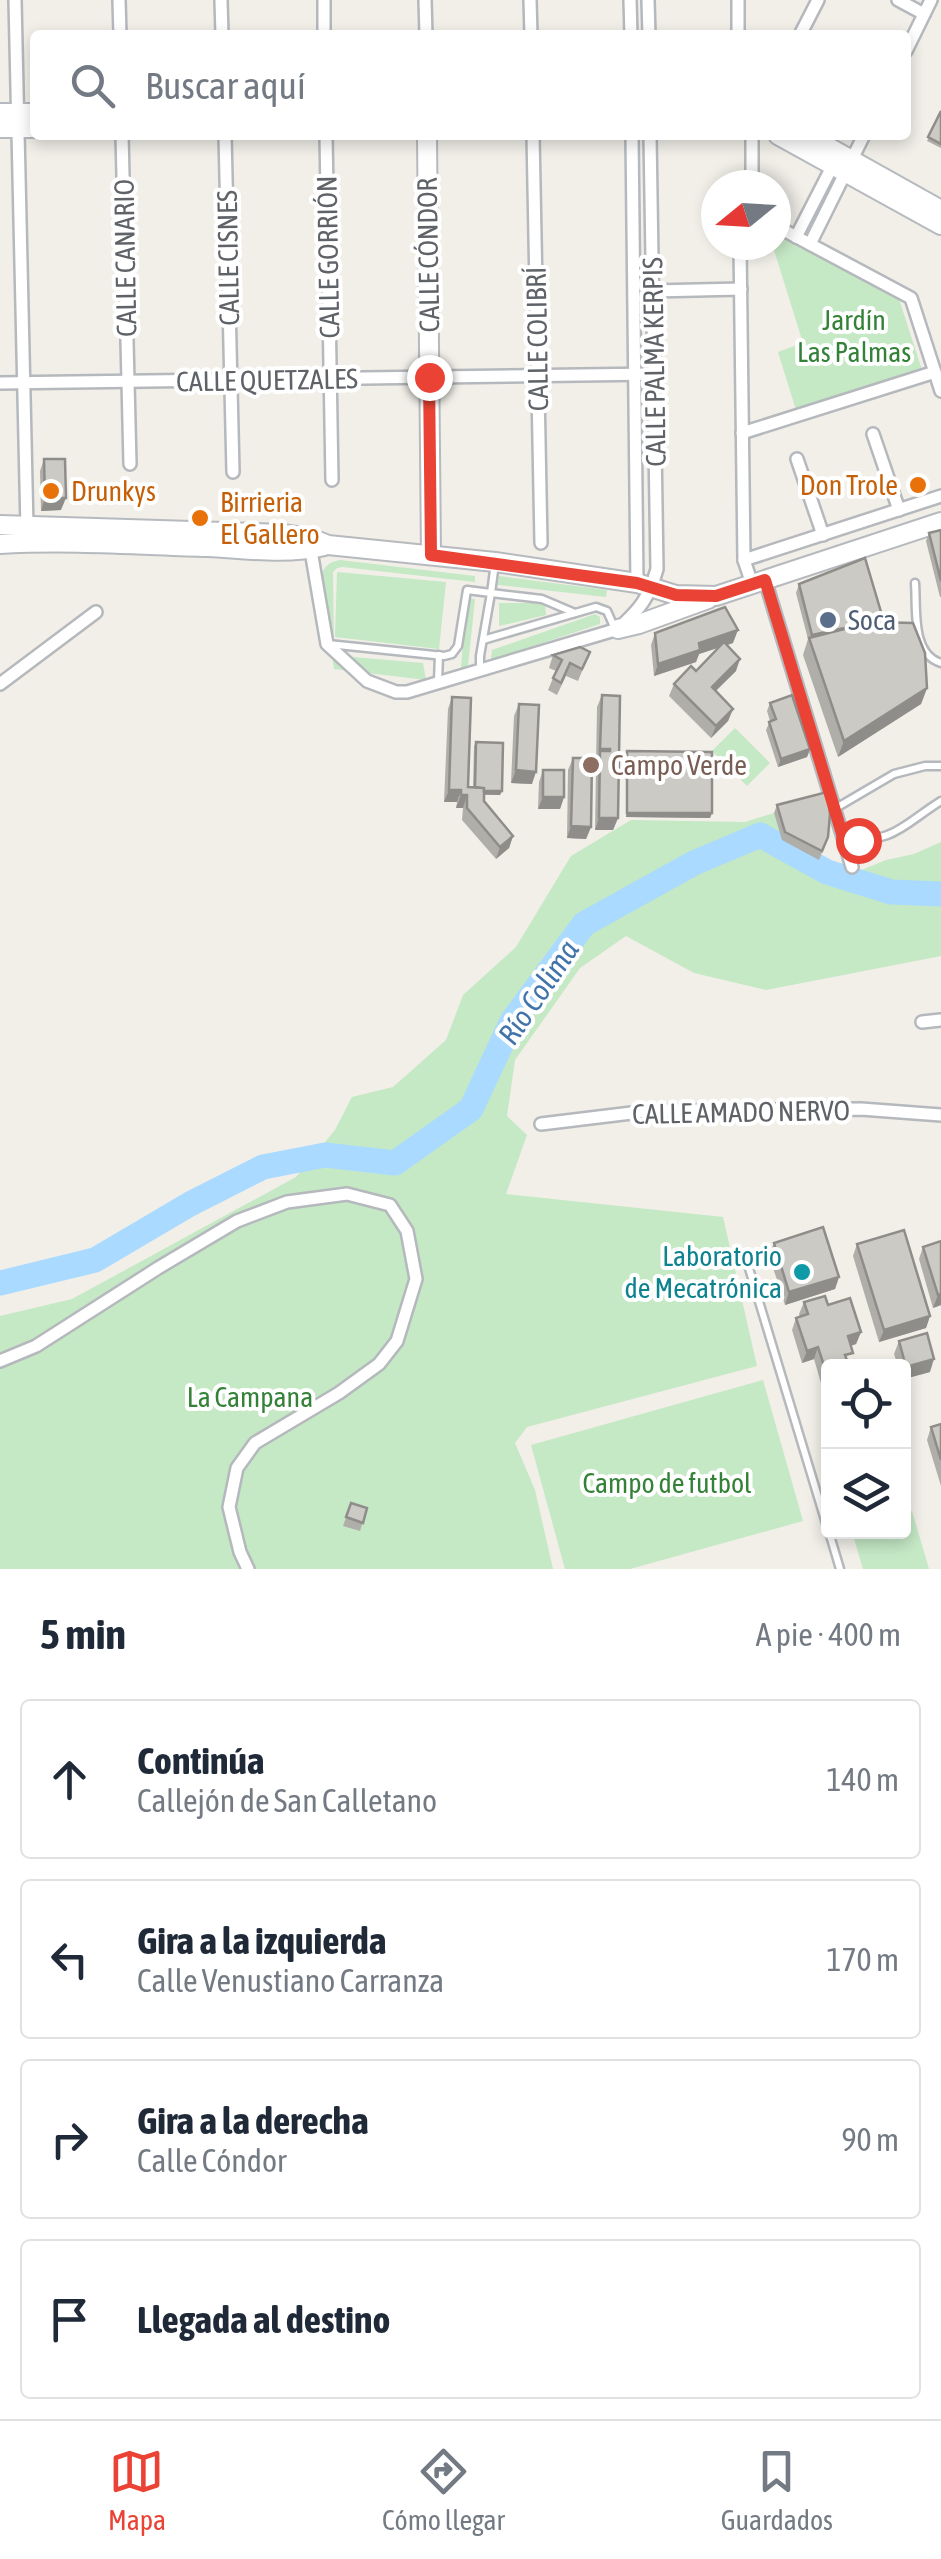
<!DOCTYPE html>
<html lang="es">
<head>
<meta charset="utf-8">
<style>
  :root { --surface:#fff; --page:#f6f6f7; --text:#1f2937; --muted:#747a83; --line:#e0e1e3; --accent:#ea4335 }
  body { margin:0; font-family:"Asap Condensed",sans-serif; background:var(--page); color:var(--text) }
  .controls { position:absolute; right:30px; bottom:30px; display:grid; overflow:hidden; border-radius:10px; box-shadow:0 5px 15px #0003 }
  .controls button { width:90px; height:90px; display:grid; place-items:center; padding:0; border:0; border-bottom:2px solid var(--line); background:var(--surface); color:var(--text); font:50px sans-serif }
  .compass { position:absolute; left:701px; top:170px; width:90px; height:90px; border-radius:50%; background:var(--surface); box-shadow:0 5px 15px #0003; rotate:252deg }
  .stop { position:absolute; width:30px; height:30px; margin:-22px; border:8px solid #ea4335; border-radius:50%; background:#fff }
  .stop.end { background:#ea4335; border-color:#fff; box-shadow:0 2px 10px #0008 }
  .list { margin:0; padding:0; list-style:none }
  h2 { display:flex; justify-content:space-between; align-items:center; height:130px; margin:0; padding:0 40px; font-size:42px }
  h2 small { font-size:32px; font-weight:400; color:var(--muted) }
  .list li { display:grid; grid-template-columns:65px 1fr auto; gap:30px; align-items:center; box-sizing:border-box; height:160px; margin:0 20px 20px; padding:0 20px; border:2px solid var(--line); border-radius:10px }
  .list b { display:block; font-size:38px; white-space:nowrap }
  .list p { margin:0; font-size:32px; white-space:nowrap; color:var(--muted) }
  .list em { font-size:32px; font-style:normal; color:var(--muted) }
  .icon { flex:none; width:55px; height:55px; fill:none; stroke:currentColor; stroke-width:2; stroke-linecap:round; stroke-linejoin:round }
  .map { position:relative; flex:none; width:941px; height:1569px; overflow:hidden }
  .search { position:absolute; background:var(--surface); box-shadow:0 5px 15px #0003; left:30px; right:30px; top:30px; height:110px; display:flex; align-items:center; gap:25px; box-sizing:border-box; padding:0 35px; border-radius:10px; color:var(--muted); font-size:38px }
  .sheet { height:850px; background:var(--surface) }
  nav { display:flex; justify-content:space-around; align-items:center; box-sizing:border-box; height:140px; border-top:2px solid var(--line); background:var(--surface); font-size:28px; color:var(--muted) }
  nav a { display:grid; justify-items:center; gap:5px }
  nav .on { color:var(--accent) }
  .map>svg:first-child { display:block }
  .green { fill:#c5e8c5 }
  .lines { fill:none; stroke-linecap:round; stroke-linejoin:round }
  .river { stroke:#aadaff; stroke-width:25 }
  .lane-casing { stroke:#b5b8bc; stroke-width:11 }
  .street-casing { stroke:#b5b8bc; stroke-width:16 }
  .secondary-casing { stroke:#b6babf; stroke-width:22 }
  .lane { stroke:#fff; stroke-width:6 }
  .street { stroke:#fff; stroke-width:11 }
  .secondary { stroke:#fff; stroke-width:18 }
  .wall { fill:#afaea9 }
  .shaded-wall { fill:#8f8d8a }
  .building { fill:#cccac5; stroke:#8f8d8a; stroke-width:2.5 }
  .route { stroke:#ea4335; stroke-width:12 }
  .food-dot { fill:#e8710a; stroke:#fff; stroke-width:4 }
  .service-dot { fill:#5c6f8a; stroke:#fff; stroke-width:4 }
  .education-dot { fill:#8d6e63; stroke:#fff; stroke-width:4 }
  .culture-dot { fill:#0f9aa8; stroke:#fff; stroke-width:4 }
  .labels { text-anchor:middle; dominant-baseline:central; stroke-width:8; stroke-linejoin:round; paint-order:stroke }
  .street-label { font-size:28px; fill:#5f6368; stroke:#fff }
  .park-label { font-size:28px; fill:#348238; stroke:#fff }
  .food-label { font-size:28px; fill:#c56008; stroke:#fff; text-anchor:start }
  .service-label { font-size:28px; fill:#4e5e75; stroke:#fff; text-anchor:start }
  .education-label { font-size:28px; fill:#785e54; stroke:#fff; text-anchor:start }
  .culture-label { font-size:28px; fill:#0d838f; stroke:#fff; text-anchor:end }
  .water-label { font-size:30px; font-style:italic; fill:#4174aa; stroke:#fff }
</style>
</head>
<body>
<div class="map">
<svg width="941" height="1569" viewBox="0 0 941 1569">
  <rect width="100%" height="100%" fill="#f1efe8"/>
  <!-- green -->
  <g class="green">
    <path d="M 780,237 L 899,299 L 922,370 L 796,410 L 778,352 L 803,343 L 774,250 Z"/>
    <path d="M 340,560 L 475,576 L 475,582 L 343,567 L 337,568 L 333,572 L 334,649 L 335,640 L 342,640 L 342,656 L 423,663 L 426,680 L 334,669 L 321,580 C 323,567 327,563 340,560 Z"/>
    <path d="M 337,572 L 446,582 L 439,649 L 335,637 Z"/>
    <path d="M 499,576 L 607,590 L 606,597 L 498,585 Z"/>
    <path d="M 466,599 L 475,599 L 468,666 L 461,669 Z"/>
    <path d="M 499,603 L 545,603 L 546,615 L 499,626 Z"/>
    <path d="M 595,614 L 600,617 L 600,624 L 491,660 L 492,650 Z"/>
    <path d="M 735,728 L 770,763 L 747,786 L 712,751 Z"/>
    <path d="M 774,813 L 782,840 L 847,876 L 886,860 L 914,854 L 941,842 L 941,956 L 766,990 L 694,973 L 626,936 L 580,968 L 515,1060 L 507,1116 L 527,1135 L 506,1194 L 723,1217 L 757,1366 L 527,1427 L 515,1443 L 535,1490 L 553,1569 L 0,1569 L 0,1316 L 72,1299 L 296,1177 L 335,1130 L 352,1097 L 393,1087 L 446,1040 L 463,995 L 516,947 L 571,856 L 631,820 L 745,822 Z"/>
    <path d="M 763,1380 L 803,1521 L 630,1569 L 565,1569 L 531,1445 Z"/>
    <path d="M 912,1511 L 929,1569 L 863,1569 L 852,1532 L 904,1532 L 904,1513 Z"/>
  </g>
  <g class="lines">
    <!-- river -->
    <path class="river" d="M 0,1283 L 95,1260 L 190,1204 L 263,1167 L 325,1155 L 395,1163 L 471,1109 L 512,1021 L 584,924 L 694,863 L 760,835 L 827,872 L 891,892 L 941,894"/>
    <defs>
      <g id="lane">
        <path d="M 495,563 L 491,593 L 542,599 L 575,613"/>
        <path d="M 915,583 C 917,609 911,654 941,663"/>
        <path d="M 483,640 L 596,607 L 607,611 L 615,629"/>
        <path d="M 328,644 L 444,656 L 452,654 L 458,646 L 467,590 L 491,593 L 480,656 L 480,669"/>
        <path d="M 438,681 L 439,655"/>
        <path d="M 836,808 L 894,774 L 925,766 L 941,766"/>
        <path d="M 845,837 C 892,846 905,823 941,801"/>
        <path d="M 748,1265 L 828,1530"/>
        <path d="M 829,1532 L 840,1569"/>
      </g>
      <g id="street">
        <path d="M 15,0 L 27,528"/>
        <path d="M 119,0 L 120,35"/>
        <path d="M 221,0 L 222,35"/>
        <path d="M 324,0 L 324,35"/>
        <path d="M 425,0 L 426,35"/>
        <path d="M 530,0 L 531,35"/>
        <path d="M 630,0 L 631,35"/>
        <path d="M 648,0 L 649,35"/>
        <path d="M 738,0 L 738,35"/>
        <path d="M 898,0 L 924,14"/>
        <path d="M 800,35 L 818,0"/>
        <path d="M 906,51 L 931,0"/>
        <path d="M 122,135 L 130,464"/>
        <path d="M 225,135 L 233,472"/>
        <path d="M 326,135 L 332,480"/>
        <path d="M 533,135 L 541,543"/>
        <path d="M 632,135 L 637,583"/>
        <path d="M 752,135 L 752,185"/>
        <path d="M 776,226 L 911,298 L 941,391"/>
        <path d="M 796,237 L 835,161"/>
        <path d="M 810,244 L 864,135"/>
        <path d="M 740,245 L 744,560 L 752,584"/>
        <path d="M 653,291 L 741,289"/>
        <path d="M 0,383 L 654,374"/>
        <path d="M 742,433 L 935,372"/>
        <path d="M 873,434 L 899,510"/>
        <path d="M 797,459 L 823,535"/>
        <path d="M 310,545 L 327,644 L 367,681 L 396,692 L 407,692 L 618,629 C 640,609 649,598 657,569 L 650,135"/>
        <path d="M 744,560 L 941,496"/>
        <path d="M 765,580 L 852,867"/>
        <path d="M 0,684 L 96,612"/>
        <path d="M 922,1022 L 941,1020"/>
        <path d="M 541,1124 L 648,1111 L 861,1109 L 941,1115"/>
        <path d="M 0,1361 L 36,1346 L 158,1268 L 237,1221 L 287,1202 L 347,1194 L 390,1205 L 407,1231 L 416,1279 L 397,1341 L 379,1364 L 339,1393 L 255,1443 L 237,1468 L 229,1507 L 240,1552 L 248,1569"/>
      </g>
      <g id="secondary">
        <path d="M 0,113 L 35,113"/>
        <path d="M 0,128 L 35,128"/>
        <path d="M 427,135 L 431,555"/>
        <path d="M 778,135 L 941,225"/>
        <path d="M 807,135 L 941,210"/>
        <path d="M 0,525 L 284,534 L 310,538 L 328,545 L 495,562 L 637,583 L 676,595 L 716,596 L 941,522"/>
        <path d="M 0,544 C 69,540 139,545 208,547 C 246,549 287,555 324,546"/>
        <path d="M 618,629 L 639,624 L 708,599"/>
      </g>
    </defs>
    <!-- lane casing -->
    <use href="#lane" class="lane-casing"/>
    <!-- street casing -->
    <use href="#street" class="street-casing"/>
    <!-- secondary casing -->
    <use href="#secondary" class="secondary-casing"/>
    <!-- lane -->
    <use href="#lane" class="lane"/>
    <!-- street -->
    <use href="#street" class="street"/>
    <!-- secondary -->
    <use href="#secondary" class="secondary"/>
  </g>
  <!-- wall -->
  <g class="wall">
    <path d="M 941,111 L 941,148 L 927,141 Z"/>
    <path d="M 44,459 L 61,510 L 41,511 L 40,471 Z"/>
    <path d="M 941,530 L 941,597 L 940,597 L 926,541 L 929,533 Z"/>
    <path d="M 799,584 L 884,622 L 927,688 L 921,704 L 838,757 L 803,655 L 808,639 L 796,593 Z"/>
    <path d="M 655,633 L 733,643 L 727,645 L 736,671 L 716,691 L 733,709 L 728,721 L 711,738 L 669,696 L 674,684 L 696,671 L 720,647 L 699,654 L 696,662 L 654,676 L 651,645 Z"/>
    <path d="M 590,652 L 578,681 L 566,676 L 557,695 L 548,690 L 556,671 L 549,668 L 553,655 Z"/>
    <path d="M 602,695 L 618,818 L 613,830 L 595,830 L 597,707 Z"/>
    <path d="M 452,697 L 468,787 L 473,787 L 474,746 L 476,742 L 502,791 L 500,795 L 484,795 L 484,801 L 513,836 L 509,848 L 496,859 L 462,820 L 463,808 L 456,808 L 457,802 L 444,802 L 448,709 Z"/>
    <path d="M 770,703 L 810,749 L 807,757 L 778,767 L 766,730 L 770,721 L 767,711 Z"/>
    <path d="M 519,704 L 532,784 L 511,783 L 514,716 Z"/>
    <path d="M 627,751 L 712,813 L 710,818 L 626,817 L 626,756 Z"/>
    <path d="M 573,758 L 591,827 L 586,839 L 567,838 L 568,770 Z"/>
    <path d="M 543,770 L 564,797 L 560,809 L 538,809 L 539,782 Z"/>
    <path d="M 777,805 L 828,837 L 819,860 L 782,840 L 774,813 Z"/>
    <path d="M 941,1241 L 941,1305 L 933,1308 L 919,1259 L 923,1247 Z"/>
    <path d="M 774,1243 L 839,1277 L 835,1289 L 785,1305 L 769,1255 Z"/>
    <path d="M 857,1244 L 930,1316 L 926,1328 L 879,1342 L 853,1256 Z"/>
    <path d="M 804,1302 L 828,1305 L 861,1332 L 856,1344 L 851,1346 L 828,1388 L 823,1390 L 814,1359 L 802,1363 L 792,1330 L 796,1318 L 800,1317 L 799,1314 Z"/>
    <path d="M 899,1341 L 930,1372 L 904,1379 L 904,1366 L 898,1366 L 894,1354 Z"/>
    <path d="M 828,1406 L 828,1440 L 822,1419 L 827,1407 Z"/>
    <path d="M 941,1424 L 941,1486 L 927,1440 L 931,1427 Z"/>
    <path d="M 351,1503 L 367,1508 L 360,1531 L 343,1526 Z"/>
  </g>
  <!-- shaded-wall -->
  <g class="shaded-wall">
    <path d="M 45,498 L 66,498 L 61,510 L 41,511 Z"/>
    <path d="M 738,630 L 733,643 L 699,654 L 696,662 L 654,676 L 658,664 L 699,643 Z"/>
    <path d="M 740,659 L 736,671 L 707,699 L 712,687 Z"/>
    <path d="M 927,688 L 921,704 L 838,757 L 844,741 Z"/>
    <path d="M 733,709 L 728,721 L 711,738 L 716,726 Z"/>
    <path d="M 810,749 L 807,757 L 778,767 L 781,759 Z"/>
    <path d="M 516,770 L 536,772 L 532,784 L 511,783 Z"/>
    <path d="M 449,790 L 461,790 L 457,802 L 444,802 Z"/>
    <path d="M 475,790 L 502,791 L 500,795 L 473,794 Z"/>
    <path d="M 461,795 L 467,795 L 463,808 L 456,808 Z"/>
    <path d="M 543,797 L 564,797 L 560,809 L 538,809 Z"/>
    <path d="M 627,813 L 712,813 L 710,818 L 626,817 Z"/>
    <path d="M 599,818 L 618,818 L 613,830 L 595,830 Z"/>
    <path d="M 571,826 L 591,827 L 586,839 L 567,838 Z"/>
    <path d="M 513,836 L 509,848 L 496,859 L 500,847 Z"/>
    <path d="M 839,1277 L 835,1289 L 785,1305 L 789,1292 Z"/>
    <path d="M 941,1294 L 941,1305 L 933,1308 L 938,1295 Z"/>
    <path d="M 930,1316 L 926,1328 L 879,1342 L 884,1330 Z"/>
    <path d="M 861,1332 L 856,1344 L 843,1348 L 848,1336 Z"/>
    <path d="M 818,1347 L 814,1359 L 802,1363 L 807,1351 Z"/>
    <path d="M 934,1359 L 930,1372 L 904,1379 L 906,1367 Z"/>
    <path d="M 828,1378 L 828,1388 L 823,1390 Z"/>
  </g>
  <!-- building -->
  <g class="building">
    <path d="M 941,111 L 941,144 L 928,137 Z"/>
    <path d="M 44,459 L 65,459 L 66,498 L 45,498 Z"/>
    <path d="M 941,530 L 941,581 L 929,533 Z"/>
    <path d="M 865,558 L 884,622 L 872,622 L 812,635 L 799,584 Z"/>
    <path d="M 725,607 L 738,630 L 699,643 L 700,650 L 658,664 L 655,633 Z"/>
    <path d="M 872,622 L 913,623 L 925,653 L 927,688 L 844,741 L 809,638 Z"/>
    <path d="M 724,642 L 740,659 L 712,687 L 733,709 L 716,726 L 674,684 L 691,666 L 696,671 Z"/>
    <path d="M 580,647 L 590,652 L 582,669 L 570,663 L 561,683 L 553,678 L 562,660 L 553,655 Z"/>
    <path d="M 602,695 L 620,696 L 618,818 L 599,818 L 600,751 L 610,751 L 610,749 L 600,749 Z"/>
    <path d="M 792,695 L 810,749 L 781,759 L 769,722 L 776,719 L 770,703 Z"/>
    <path d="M 452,697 L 471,698 L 468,787 L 484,788 L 484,801 L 513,836 L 500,847 L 467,808 L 467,795 L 461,795 L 461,790 L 449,790 Z"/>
    <path d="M 519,704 L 539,705 L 536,772 L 516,770 Z"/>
    <path d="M 476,742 L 503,743 L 502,791 L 484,791 L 484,788 L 475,787 Z"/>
    <path d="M 627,751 L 712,752 L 712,813 L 627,813 Z"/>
    <path d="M 573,758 L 592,758 L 591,827 L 571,826 Z"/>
    <rect x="543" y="770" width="21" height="27"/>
    <path d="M 827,792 L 830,814 L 828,837 L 822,851 L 785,832 L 777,805 Z"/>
    <path d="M 823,1227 L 839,1277 L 789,1292 L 774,1243 Z"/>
    <path d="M 904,1230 L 930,1316 L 884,1330 L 857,1244 Z"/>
    <path d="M 941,1241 L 941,1294 L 938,1295 L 923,1247 Z"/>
    <path d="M 825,1296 L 828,1305 L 850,1298 L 861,1332 L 848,1336 L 853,1353 L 845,1355 L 849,1366 L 828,1366 L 828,1378 L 818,1347 L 807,1351 L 796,1318 L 808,1314 L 804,1302 Z"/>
    <path d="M 927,1333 L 934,1359 L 906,1367 L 899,1341 Z"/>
    <path d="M 941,1424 L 941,1460 L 931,1427 Z"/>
    <path d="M 351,1503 L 367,1508 L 363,1523 L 346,1517 Z"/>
  </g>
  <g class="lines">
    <!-- route -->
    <path class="route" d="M 429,377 L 431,555 L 637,583 L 676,595 L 716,596 L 765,580 L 843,837 L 858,840"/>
  </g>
  <!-- markers -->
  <g class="food-dot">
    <circle cx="918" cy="485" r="10"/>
    <circle cx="51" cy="491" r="10"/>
    <circle cx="200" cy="518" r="10"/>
  </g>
  <circle class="service-dot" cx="828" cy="620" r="10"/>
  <circle class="education-dot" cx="591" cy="765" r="10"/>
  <circle class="culture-dot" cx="802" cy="1272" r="10"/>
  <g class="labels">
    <!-- street labels -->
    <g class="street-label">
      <text transform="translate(428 255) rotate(-91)">CALLE CÓNDOR</text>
      <text transform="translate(328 257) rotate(-91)">CALLE GORRIÓN</text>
      <text transform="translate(125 258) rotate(-91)">CALLE CANARIO</text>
      <text transform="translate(228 258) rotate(-91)">CALLE CISNES</text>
      <text transform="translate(537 339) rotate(-91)">CALLE COLIBRÍ</text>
      <text transform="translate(654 362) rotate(-91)">CALLE PALMA KERPIS</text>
      <text transform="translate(267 380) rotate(-1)">CALLE QUETZALES</text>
      <text transform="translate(741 1112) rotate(-1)">CALLE AMADO NERVO</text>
    </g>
    <!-- park labels -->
    <g class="park-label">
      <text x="854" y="320">Jardín<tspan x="854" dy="32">Las Palmas</tspan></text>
      <text x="250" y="1397">La Campana</text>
      <text x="667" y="1483">Campo de futbol</text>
    </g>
    <!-- food labels -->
    <g class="food-label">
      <text x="898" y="485" text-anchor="end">Don Trole</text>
      <text x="71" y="491">Drunkys</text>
      <text x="220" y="502">Birrieria<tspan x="220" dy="32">El Gallero</tspan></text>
    </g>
    <!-- service labels -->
    <g class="service-label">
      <text x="848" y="620">Soca</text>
    </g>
    <!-- education labels -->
    <g class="education-label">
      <text x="611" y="765">Campo Verde</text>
    </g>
    <!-- culture labels -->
    <g class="culture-label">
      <text x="782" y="1256">Laboratorio<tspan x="782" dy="32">de Mecatrónica</tspan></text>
    </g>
    <!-- water labels -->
    <g class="water-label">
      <text transform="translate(538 992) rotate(-56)">Río Colima</text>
    </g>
  </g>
</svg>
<div class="controls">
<button><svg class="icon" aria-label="locate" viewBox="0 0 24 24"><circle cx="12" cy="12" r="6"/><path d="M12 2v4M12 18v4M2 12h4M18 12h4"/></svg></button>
<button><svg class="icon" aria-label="layers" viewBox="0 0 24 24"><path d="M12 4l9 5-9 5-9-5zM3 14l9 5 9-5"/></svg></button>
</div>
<svg class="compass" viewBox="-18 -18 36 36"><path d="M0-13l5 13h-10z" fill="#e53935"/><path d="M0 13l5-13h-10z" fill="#747a83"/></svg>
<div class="stop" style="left:858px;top:840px"></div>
<div class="stop end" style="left:429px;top:377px"></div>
<div class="search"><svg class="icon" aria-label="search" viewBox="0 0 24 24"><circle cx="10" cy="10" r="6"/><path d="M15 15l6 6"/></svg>Buscar aquí</div>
</div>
<section class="sheet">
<h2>5 min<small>A pie · 400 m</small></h2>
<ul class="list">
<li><svg class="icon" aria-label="ahead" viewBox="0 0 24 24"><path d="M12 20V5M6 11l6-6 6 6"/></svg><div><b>Continúa</b><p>Callejón de San Calletano</p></div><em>140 m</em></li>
<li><svg class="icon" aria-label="left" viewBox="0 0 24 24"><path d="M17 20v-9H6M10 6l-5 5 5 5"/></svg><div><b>Gira a la izquierda</b><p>Calle Venustiano Carranza</p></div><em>170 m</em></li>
<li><svg class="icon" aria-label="right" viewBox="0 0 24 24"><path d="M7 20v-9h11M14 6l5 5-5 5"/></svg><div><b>Gira a la derecha</b><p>Calle Cóndor</p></div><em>90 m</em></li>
<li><svg class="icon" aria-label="arrive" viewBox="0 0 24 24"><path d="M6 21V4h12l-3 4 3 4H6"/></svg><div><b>Llegada al destino</b></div></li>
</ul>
</section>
<nav>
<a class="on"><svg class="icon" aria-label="map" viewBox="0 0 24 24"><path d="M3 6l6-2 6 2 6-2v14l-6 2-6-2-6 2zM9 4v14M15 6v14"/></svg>Mapa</a>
<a><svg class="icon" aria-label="directions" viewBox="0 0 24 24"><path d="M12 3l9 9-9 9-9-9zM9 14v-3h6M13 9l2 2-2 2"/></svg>Cómo llegar</a>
<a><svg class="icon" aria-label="saved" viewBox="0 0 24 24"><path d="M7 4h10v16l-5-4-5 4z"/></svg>Guardados</a>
</nav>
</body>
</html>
